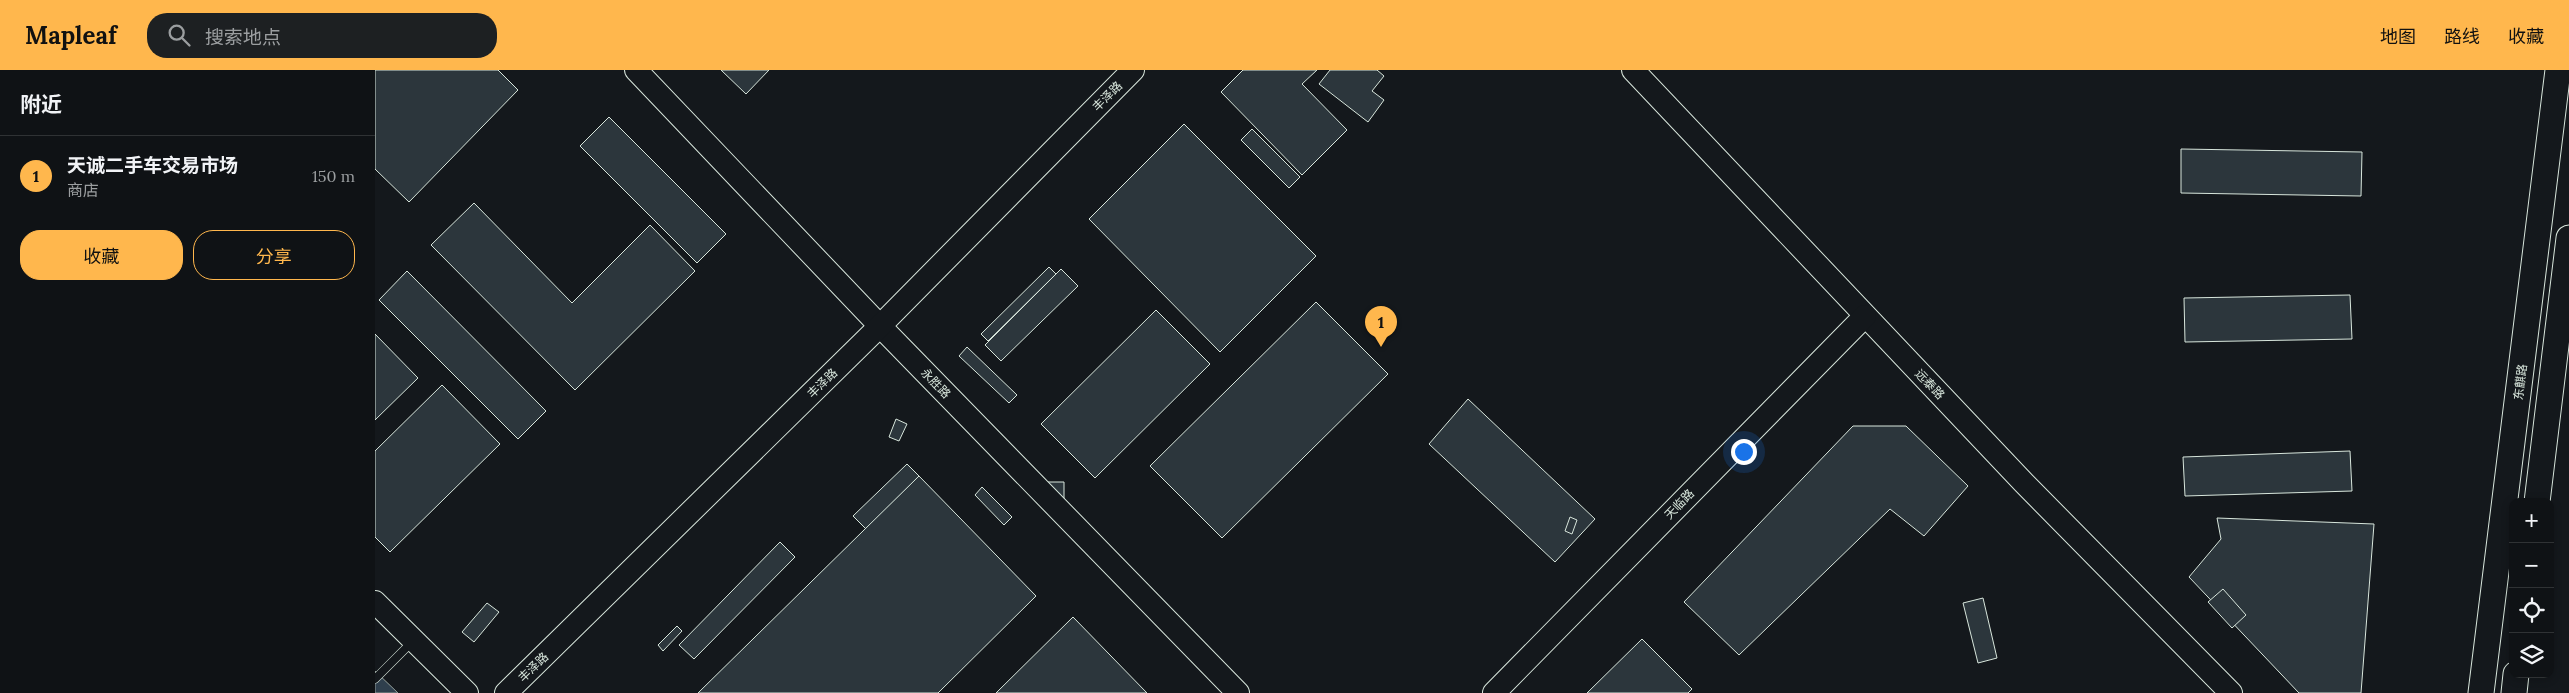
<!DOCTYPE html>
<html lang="zh">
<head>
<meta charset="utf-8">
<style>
  :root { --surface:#0f1215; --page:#1d2022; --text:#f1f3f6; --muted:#9b9ea0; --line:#2f3234; --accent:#ffb74d }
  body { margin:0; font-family:Lora,"Noto Sans SC",serif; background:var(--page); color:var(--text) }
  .controls { position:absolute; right:15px; bottom:15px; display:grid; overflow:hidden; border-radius:10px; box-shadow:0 2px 8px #0003 }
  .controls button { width:45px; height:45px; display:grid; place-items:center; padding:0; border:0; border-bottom:1px solid var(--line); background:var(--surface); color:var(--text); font:25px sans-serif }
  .you { position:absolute; left:1368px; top:381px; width:18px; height:18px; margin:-12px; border:4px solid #fff; border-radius:50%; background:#1a73e8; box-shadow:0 0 0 8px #1a73e833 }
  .badge { display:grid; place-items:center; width:32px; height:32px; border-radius:50%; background:var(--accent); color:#111; font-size:16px; font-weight:700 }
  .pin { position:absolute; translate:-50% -41px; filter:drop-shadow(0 1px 2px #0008) }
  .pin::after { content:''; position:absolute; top:26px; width:18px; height:15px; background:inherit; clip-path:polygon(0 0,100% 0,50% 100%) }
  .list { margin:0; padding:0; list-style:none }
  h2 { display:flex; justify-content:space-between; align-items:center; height:65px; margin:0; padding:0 20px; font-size:21px }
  h2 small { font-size:16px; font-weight:400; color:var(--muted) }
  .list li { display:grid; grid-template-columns:32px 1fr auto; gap:15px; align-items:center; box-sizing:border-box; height:80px; padding:0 20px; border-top:1px solid var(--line) }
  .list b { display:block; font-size:19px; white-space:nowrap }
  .list p { margin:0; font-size:16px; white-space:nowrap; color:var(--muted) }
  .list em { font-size:16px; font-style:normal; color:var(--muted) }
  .actions { display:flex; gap:10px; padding:15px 20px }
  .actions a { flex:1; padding:11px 0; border:1px solid var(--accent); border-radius:20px; text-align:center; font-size:18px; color:var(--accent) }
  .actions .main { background:var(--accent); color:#111 }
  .icon { flex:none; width:28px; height:28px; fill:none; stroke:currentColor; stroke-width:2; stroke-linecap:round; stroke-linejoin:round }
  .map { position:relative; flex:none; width:2194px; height:623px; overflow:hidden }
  header { display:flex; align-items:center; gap:30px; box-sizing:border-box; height:70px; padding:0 25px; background:var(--accent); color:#111 }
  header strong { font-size:24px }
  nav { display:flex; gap:28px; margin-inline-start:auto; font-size:18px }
  .search { width:350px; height:45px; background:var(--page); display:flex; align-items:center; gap:12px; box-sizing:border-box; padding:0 18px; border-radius:20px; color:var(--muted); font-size:19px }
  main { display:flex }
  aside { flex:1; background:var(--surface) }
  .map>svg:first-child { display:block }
  .water { fill:#2f3f4d; stroke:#939e99 }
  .building { fill:#2c363c; stroke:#d8e6dc }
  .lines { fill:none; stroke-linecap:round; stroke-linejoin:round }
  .lane-casing { stroke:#d8e6dc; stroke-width:9 }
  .secondary-casing { stroke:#d8e6dc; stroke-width:24 }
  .primary-casing { stroke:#d8e6dc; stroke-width:27 }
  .lane { stroke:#14181c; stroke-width:8 }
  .secondary { stroke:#14181c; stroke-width:22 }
  .primary { stroke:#14181c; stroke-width:25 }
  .labels { text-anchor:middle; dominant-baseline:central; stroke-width:4; stroke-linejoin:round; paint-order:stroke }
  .street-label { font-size:12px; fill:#d8e6dc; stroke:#14181c }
</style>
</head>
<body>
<header>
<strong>Mapleaf</strong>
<div class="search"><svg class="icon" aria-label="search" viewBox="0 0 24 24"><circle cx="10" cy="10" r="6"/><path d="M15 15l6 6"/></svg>搜索地点</div>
<nav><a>地图</a><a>路线</a><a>收藏</a></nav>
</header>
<main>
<aside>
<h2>附近<small></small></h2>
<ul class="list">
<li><span class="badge">1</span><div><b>天诚二手车交易市场</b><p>商店</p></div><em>150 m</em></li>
</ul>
<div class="actions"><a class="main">收藏</a><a>分享</a></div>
</aside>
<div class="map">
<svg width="2194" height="623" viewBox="0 0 2194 623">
  <rect width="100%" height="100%" fill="#14181c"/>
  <!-- water -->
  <path class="water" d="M 0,601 L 23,623 L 0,623 Z"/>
  <!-- building -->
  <g class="building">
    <path d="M 0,0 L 123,0 L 143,20 L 34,132 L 0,99 Z"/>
    <path d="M 346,0 L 394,0 L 371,24 Z"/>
    <path d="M 868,0 L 942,0 L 927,14 L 972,60 L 927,105 L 846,22 Z"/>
    <path d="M 955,0 L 1002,0 L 1009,6 L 997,21 L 1009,30 L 993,52 L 944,14 Z"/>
    <path d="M 234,47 L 351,164 L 322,193 L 205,76 Z"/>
    <path d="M 809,54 L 941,186 L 845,282 L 714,149 Z"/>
    <path d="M 877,59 L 925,107 L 914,118 L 866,70 Z"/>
    <path d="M 1806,79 L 1987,82 L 1986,126 L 1806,123 Z"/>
    <path d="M 99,133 L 197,233 L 275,155 L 320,201 L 200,320 L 56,175 Z"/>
    <path d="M 674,197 L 681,204 L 613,271 L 606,264 Z"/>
    <path d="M 686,199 L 703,216 L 626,291 L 610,275 Z"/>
    <path d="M 32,201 L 171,341 L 143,369 L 4,230 Z"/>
    <path d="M 1975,225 L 1977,269 L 1810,272 L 1809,228 Z"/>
    <path d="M 941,232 L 1013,304 L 847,468 L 775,396 Z"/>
    <path d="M 781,240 L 835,294 L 720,408 L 666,354 Z"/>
    <path d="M 0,264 L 43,308 L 0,350 Z"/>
    <path d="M 592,277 L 642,325 L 634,333 L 584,286 Z"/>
    <path d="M 67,315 L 125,374 L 15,482 L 0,467 L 0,381 Z"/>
    <path d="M 1093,329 L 1220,449 L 1180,492 L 1054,374 Z"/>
    <path d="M 521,349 L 532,354 L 524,371 L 514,367 Z"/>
    <path d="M 1478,356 L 1531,356 L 1593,416 L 1549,466 L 1515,439 L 1364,585 L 1309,532 Z"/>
    <path d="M 1975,381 L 1977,421 L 1810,426 L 1808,387 Z"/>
    <path d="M 532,394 L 544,406 L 491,459 L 478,446 Z"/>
    <path d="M 544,406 L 661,526 L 563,623 L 323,623 Z"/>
    <path d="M 659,412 L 689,412 L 689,444 Z"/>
    <path d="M 607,417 L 637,447 L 629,455 L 600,425 Z"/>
    <path d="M 1195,447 L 1202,450 L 1197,464 L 1190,461 Z"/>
    <path d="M 1842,448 L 1999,454 L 1986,623 L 1924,623 L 1814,507 L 1846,469 Z"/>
    <path d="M 405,472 L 420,487 L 319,589 L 304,575 Z"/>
    <path d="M 1848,519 L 1871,545 L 1857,558 L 1833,532 Z"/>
    <path d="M 1608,528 L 1622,588 L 1603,593 L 1588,533 Z"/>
    <path d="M 112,533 L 124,542 L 99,572 L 87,562 Z"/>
    <path d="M 698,547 L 772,623 L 621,623 Z"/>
    <path d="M 302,556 L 307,561 L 288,581 L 283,575 Z"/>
    <path d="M 1267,569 L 1317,619 L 1313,623 L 1212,623 Z"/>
  </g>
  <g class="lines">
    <defs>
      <path id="lane" d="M 0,609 L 35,574 L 32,571"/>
      <g id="secondary">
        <path d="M 261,0 L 505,256 L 863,623"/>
        <path d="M 1258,0 L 1649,413 L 1856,623"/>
        <path d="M 0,532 L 92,623"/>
        <path d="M 131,623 L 505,256 L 758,0"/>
        <path d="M 1119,623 L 1490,246"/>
      </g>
      <g id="primary">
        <path d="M 2162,432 L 2194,168"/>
        <path d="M 2106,623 L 2183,0"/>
        <path d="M 2139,623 L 2141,604"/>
      </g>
    </defs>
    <!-- lane casing -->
    <use href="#lane" class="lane-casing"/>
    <!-- secondary casing -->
    <use href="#secondary" class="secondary-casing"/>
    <!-- primary casing -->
    <use href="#primary" class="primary-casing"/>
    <!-- lane -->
    <use href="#lane" class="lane"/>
    <!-- secondary -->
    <use href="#secondary" class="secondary"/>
    <!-- primary -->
    <use href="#primary" class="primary"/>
  </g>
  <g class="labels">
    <!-- street labels -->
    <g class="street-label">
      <text transform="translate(732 26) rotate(-45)">丰泽路</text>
      <text transform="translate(2145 312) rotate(-83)">东麒路</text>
      <text transform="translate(447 313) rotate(-44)">丰泽路</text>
      <text transform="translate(561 313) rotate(46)">永胜路</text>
      <text transform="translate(1555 314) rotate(46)">远泰路</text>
      <text transform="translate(1304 434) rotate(-46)">天临路</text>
      <text transform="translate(158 597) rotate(-44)">丰泽路</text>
    </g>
  </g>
</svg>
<div class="controls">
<button>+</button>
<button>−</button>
<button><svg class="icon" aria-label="locate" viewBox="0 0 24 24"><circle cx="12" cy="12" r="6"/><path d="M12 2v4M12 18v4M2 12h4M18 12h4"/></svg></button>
<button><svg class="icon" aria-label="layers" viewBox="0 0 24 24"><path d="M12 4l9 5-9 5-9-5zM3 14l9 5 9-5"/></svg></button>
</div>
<div class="you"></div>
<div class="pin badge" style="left:1006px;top:277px">1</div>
</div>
</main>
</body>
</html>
